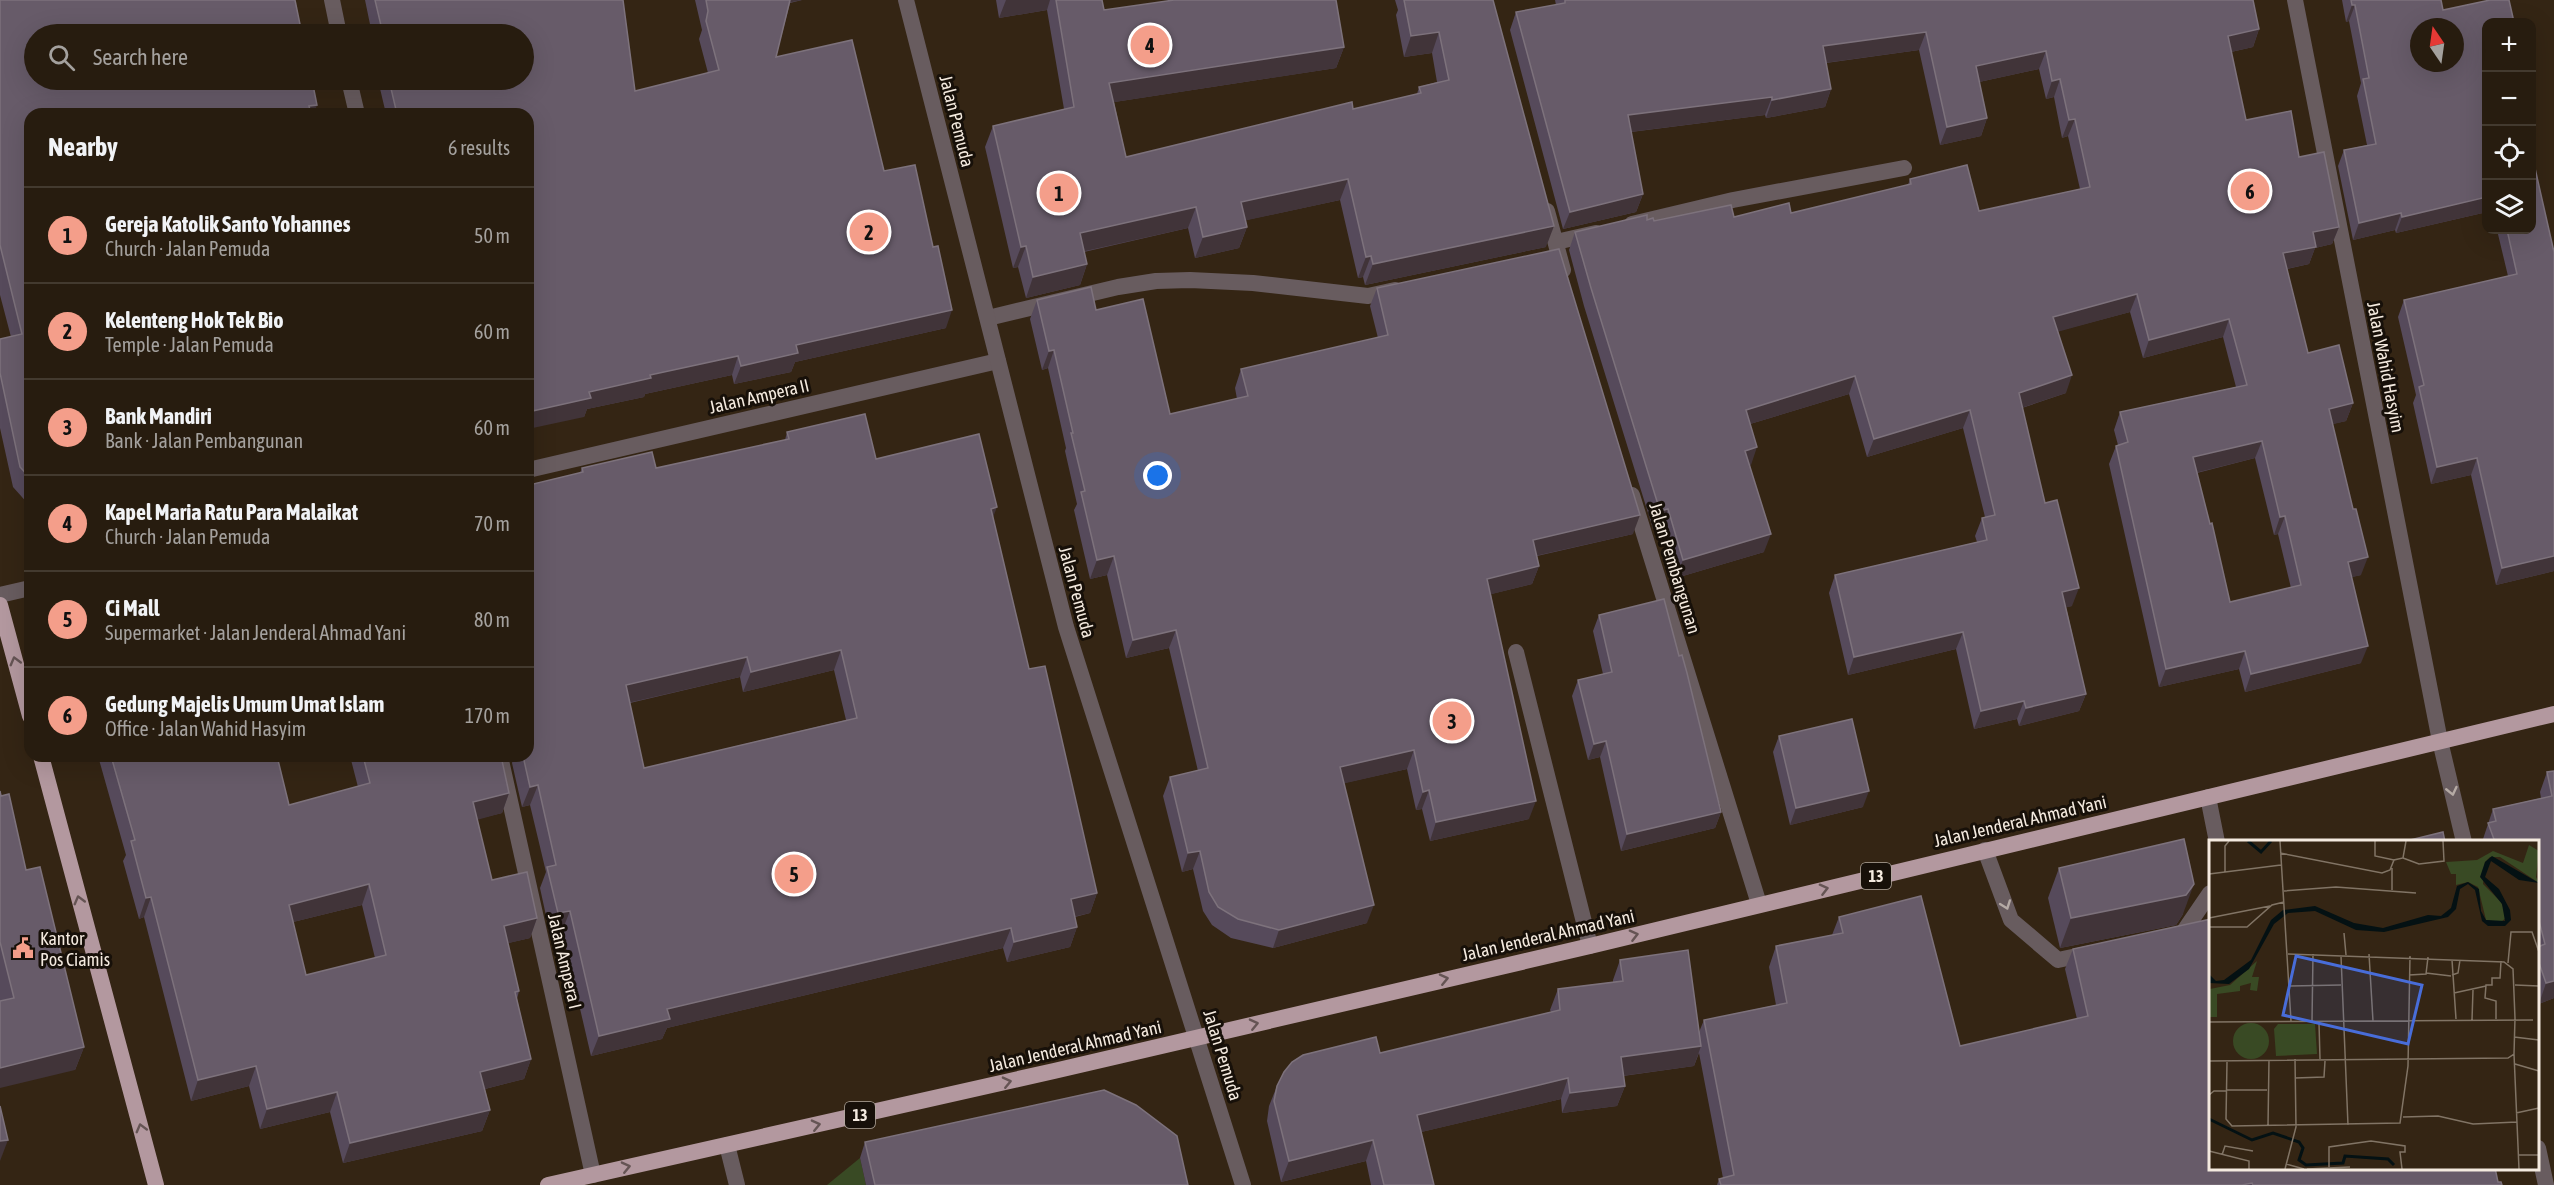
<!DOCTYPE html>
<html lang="en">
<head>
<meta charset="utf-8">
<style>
  :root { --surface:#271c0f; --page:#2f2518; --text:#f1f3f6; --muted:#a4a19e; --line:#433a2f; --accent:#f49e8a }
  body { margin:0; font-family:"Asap Condensed",sans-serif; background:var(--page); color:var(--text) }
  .controls { position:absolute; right:18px; top:18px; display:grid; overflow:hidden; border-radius:12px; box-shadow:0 6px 24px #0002 }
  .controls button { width:54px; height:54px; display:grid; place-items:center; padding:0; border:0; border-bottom:2px solid var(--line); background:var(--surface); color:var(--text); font:30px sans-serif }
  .compass { position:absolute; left:2410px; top:18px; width:54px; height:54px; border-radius:50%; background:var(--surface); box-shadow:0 6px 24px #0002; rotate:347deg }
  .you { position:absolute; left:1158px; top:476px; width:21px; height:21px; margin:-15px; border:4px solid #fff; border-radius:50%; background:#1a73e8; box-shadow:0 0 0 9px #1a73e833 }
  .badge { display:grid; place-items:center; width:39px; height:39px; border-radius:50%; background:var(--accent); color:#111; font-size:20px; font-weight:700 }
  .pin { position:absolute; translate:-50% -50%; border:3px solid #fff; box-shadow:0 2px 6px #0006 }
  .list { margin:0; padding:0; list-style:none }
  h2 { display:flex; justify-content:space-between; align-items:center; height:78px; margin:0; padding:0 24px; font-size:26px }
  h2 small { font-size:20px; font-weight:400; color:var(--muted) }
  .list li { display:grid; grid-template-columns:39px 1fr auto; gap:18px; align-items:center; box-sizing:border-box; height:96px; padding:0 24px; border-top:2px solid var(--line) }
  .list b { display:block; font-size:22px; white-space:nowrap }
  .list p { margin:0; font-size:20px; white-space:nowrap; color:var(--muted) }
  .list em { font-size:20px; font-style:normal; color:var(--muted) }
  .icon { flex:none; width:33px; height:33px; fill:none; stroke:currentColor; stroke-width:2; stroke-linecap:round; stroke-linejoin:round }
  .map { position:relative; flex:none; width:2554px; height:1185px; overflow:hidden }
  .search { position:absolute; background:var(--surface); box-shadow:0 6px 24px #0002; left:24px; top:24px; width:510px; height:66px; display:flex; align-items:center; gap:15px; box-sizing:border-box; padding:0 21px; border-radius:33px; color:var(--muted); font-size:22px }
  .panel { position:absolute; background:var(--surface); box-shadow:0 6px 24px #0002; left:24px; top:108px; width:510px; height:654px; border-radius:18px }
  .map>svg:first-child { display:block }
  .green { fill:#394a24 }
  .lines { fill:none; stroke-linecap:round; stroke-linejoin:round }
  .service { stroke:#685c5f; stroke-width:16 }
  .minor { stroke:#685c5f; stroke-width:16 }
  .tertiary { stroke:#685c5f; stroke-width:16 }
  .trunk { stroke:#b3989f; stroke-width:16 }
  .wall { fill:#564a5b; fill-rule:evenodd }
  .shaded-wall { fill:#413439 }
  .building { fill:#675b69; stroke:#7d727c; stroke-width:1.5; fill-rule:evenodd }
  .oneway { stroke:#655454 }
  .oneway2 { stroke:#b5aaa5 }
  .labels { text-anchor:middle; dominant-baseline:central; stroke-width:6; stroke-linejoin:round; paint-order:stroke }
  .shield { fill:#171009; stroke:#b2a99f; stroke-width:1.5 }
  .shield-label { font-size:16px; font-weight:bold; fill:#f4eadf }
  .street-label { font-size:18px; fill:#f4eadf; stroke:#171009 }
  .poi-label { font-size:18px; fill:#f4eadf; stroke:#171009; text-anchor:start }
  .inset-river { fill:none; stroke:#041113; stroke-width:3 }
  .inset-road { fill:none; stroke:#817465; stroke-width:1.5 }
  .view { fill:#486dd9; fill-opacity:0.15; stroke:#486dd9; stroke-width:3 }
  .inset-edge { fill:none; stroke:#f4eadf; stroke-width:3 }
</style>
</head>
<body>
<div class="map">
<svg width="2554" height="1185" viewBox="0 0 2554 1185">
  <rect width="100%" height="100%" fill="#342514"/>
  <!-- green -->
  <path class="green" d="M 860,1158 L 866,1185 L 827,1185 Z"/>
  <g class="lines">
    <!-- service -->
    <g class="service">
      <path d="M 988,318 L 1118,287 L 1156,281 L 1190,280 L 1253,283 L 1368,296 L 1395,290"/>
      <path d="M 2208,797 L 2217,842"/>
      <path d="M 1985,850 L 2011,920 L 2058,960 L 2091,953"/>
      <path d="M 2172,936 L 2182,934 L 2210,893"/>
    </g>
    <!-- minor -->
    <g class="minor">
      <path d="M 332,0 L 339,34"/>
      <path d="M 349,80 L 357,114"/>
      <path d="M 1547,211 L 1563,270"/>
      <path d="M 1632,224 L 1733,200 L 1904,168"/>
      <path d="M 1556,242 L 1596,233"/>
      <path d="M 528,470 L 998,361"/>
      <path d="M 1632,495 L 1759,904"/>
      <path d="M 0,595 L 30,588"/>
      <path d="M 1516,652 L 1590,946"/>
      <path d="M 500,756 L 593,1175"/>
      <path d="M 727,1145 L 737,1185"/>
    </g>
    <!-- tertiary -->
    <g class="tertiary">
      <path d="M 906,0 L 1066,627 L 1243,1185"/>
      <path d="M 2295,0 L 2440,741 L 2464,842"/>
      <path d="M 2538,1148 L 2546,1185"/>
    </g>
    <!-- trunk -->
    <g class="trunk">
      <path d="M 0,605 L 30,716"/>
      <path d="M 41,756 L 156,1185"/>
      <path d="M 548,1185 L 1054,1071 L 1590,946 L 2554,714"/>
    </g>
  </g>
  <!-- wall -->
  <g class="wall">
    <path d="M 0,0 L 30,114 L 30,506 L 13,487 L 0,428 L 0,339 L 11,337 L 0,295 Z"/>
    <path d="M 365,0 L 623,0 L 635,91 L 708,73 L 699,39 L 702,30 L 695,0 L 802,0 L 790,3 L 776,57 L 884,171 L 946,328 L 795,362 L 791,372 L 734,384 L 732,375 L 645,394 L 644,397 L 587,409 L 584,417 L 528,114 L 386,114 L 378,80 L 524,80 L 524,34 L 372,34 Z"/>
    <path d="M 996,0 L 1102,0 L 1104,10 L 1344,47 L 1336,68 L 1114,102 L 1126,157 L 1353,109 L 1417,94 L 1419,87 L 1437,82 L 1432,53 L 1404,57 L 1396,15 L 1398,10 L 1395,0 L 1493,0 L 1546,247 L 1365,285 L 1363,277 L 1358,278 L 1340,200 L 1246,220 L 1247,227 L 1239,248 L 1195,258 L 1188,228 L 1084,252 L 1087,264 L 1080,285 L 1026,298 L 1018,267 L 1013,268 L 985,147 L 993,126 L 1064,109 L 1047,10 L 999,18 Z"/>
    <path d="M 1555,0 L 2253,0 L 2259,29 L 2253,47 L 2231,52 L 2246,120 L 2299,157 L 2339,227 L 2332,244 L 2315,248 L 2309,264 L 2287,269 L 2308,353 L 2353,403 L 2346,421 L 2332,424 L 2361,575 L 2351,577 L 2361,663 L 2245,692 L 2239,669 L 2159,687 L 2109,464 L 2116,446 L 2118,445 L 2114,430 L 2120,412 L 2236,387 L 2223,337 L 2143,358 L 2130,312 L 2058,331 L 2066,393 L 2022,408 L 2045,503 L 2072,606 L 2066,607 L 2086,694 L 2079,711 L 2019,726 L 2017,719 L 1974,729 L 1956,649 L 1848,675 L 1829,593 L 1835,575 L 1977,542 L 1975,536 L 1982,518 L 1985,517 L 1963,428 L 1867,457 L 1849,394 L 1750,424 L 1751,465 L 1750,465 L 1764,552 L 1676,578 L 1662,527 L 1653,529 L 1584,306 L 1569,250 L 1575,232 L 1647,220 L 1654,221 L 1791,213 L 1908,185 L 1910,179 L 1979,211 L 2080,189 L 2068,136 L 2062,138 L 2054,97 L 2046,99 L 2039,69 L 1979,82 L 1987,118 L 1981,136 L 1940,145 L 1919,50 L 1826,63 L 1831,89 L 1825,107 L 1766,118 L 1765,115 L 1631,132 L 1643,194 L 1636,212 L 1563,229 L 1510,30 L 1516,12 L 1556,5 ZM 2255,458 L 2274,535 L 2278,534 L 2291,588 L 2230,602 L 2197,473 Z"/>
    <path d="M 2342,0 L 2441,0 L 2443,10 L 2487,22 L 2487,212 L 2396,233 L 2395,230 L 2353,240 L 2338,166 L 2344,150 L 2367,145 L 2357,96 L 2361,83 L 2349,21 L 2346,22 Z"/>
    <path d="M 2497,230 L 2532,230 L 2554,252 L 2554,571 L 2496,585 L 2471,475 L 2431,484 L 2413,403 L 2416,395 L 2398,317 L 2404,300 L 2508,276 Z"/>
    <path d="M 1377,288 L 1633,534 L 1537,556 L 1539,566 L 1532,584 L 1491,594 L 1529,819 L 1430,841 L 1422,809 L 1416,810 L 1407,769 L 1344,783 L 1367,923 L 1273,948 L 1231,938 L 1212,925 L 1203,911 L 1193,869 L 1182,872 L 1163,796 L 1170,777 L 1198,771 L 1169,648 L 1126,658 L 1107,575 L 1090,579 L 1074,510 L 1077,504 L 1065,451 L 1066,448 L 1048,368 L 1042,370 L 1030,319 L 1037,300 L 1096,310 L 1170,414 L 1237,399 L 1235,388 L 1241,369 L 1378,338 L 1370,306 Z"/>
    <path d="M 787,432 L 876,459 L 993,517 L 1029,669 L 1097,893 L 1090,913 L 1075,917 L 1077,927 L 1070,947 L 1007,962 L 1003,948 L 667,1028 L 662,1039 L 591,1056 L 562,931 L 550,934 L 540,888 L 546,872 L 530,805 L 522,807 L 512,763 L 514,756 L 528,756 L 528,486 L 529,485 L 580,473 L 582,468 L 656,468 L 785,440 ZM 834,670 L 846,720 L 644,768 L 630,703 L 740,677 L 743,692 Z"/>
    <path d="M 1599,615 L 1721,812 L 1715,828 L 1621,851 L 1600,757 L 1588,760 L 1572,696 L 1578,680 L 1603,674 L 1593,631 Z"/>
    <path d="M 1779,736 L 1863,807 L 1790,825 L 1773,752 Z"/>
    <path d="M 98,756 L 277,756 L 289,805 L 358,787 L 350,756 L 453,756 L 454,760 L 509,793 L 502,813 L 477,819 L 492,880 L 537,918 L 530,938 L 508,943 L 519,991 L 517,999 L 531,1059 L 524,1079 L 485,1089 L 490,1110 L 482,1131 L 343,1163 L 330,1112 L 260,1129 L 249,1086 L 191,1101 L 144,917 L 139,919 L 123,861 L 126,855 ZM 362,905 L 375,958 L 306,975 L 293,922 Z"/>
    <path d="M 2554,771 L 2554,998 L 2539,1004 L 2538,1000 L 2538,842 L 2482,842 L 2493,809 L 2541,798 L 2540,792 L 2547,772 Z"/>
    <path d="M 0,791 L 84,1047 L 75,1070 L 0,1001 Z"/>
    <path d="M 2059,868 L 2183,914 L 2176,925 L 2060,948 L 2048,898 Z"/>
    <path d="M 1839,917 L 1960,1046 L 2077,1019 L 2065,969 L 2073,949 L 2502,1185 L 1717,1185 L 1719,1179 L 1723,1178 L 1699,1053 L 1694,1066 L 1623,1076 L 1625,1086 L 1617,1106 L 1562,1113 L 1561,1099 L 1421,1132 L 1434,1185 L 1371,1185 L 1366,1161 L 1281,1182 L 1267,1121 L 1269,1106 L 1277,1086 L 1380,1053 L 1551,1012 L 1550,1010 L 1558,989 L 1613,982 L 1613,980 L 1620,960 L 1699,1032 L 1704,1020 L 1776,1005 L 1769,967 L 1776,946 L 1832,935 Z"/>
    <path d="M 865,1142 L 1188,1185 L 866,1185 L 860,1158 Z"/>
  </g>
  <!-- shaded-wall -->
  <g class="shaded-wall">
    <path d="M 788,0 L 802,0 L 787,3 Z"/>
    <path d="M 1006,0 L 1050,0 L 1047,10 L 999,18 Z"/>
    <path d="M 2352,5 L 2355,5 L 2349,21 L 2346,22 Z"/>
    <path d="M 2259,29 L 2253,47 L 2222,54 L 2228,36 Z"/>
    <path d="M 1439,32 L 1432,53 L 1404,57 L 1411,36 Z"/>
    <path d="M 1926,32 L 1919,50 L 1817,64 L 1823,46 Z"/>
    <path d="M 1344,47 L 1336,68 L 1102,104 L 1109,83 Z"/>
    <path d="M 2046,51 L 2039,69 L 1970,84 L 1976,66 Z"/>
    <path d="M 2060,79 L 2054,97 L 2046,99 L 2052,81 Z"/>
    <path d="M 1831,89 L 1825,107 L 1766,118 L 1772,100 Z"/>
    <path d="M 1772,97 L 1765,115 L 1622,133 L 1628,115 Z"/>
    <path d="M 317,105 L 314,114 L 306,114 L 309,106 Z"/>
    <path d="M 1987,118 L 1981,136 L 1940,145 L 1947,127 Z"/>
    <path d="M 2075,119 L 2068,136 L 2062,138 L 2069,120 Z"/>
    <path d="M 1348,179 L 1340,200 L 1234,223 L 1241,202 Z"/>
    <path d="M 1643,194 L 1636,212 L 1563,229 L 1570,212 Z"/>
    <path d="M 2487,197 L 2487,212 L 2396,233 L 2402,217 Z"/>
    <path d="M 1196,207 L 1188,228 L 1072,254 L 1080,233 Z"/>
    <path d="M 2401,213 L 2395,230 L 2353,240 L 2359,223 Z"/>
    <path d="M 1554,226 L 1546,247 L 1365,285 L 1373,264 Z"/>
    <path d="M 1247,227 L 1239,248 L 1195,258 L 1203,237 Z"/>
    <path d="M 2339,227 L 2332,244 L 2315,248 L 2309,264 L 2276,271 L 2283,253 L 2313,232 Z"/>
    <path d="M 1026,246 L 1018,267 L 1013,268 L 1021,247 Z"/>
    <path d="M 1371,256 L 1363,277 L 1358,278 L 1366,257 Z"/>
    <path d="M 1087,264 L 1080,285 L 1026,298 L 1033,277 Z"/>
    <path d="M 2137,294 L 2130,312 L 2046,335 L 2053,317 Z"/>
    <path d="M 952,310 L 946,328 L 795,362 L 791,372 L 734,384 L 741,366 L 796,345 Z"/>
    <path d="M 2229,319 L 2223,337 L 2143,358 L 2149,340 Z"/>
    <path d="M 1054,350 L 1048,368 L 1042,370 L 1049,351 Z"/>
    <path d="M 738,356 L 732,375 L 645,394 L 644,397 L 587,409 L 584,417 L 528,429 L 528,412 L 589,392 L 650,375 Z"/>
    <path d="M 2072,375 L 2066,393 L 2012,411 L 2019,393 Z"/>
    <path d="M 1855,376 L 1849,394 L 1740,427 L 1746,410 Z"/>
    <path d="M 2353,403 L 2346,421 L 2322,427 L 2329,409 Z"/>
    <path d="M 1970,410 L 1963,428 L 1867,457 L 1874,439 Z"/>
    <path d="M 2262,441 L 2255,458 L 2187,475 L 2193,457 Z"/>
    <path d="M 1757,447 L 1751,465 L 1739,468 L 1745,451 Z"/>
    <path d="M 2477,458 L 2471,475 L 2431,484 L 2437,467 Z"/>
    <path d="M 997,507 L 989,528 L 991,509 Z"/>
    <path d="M 1668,509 L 1662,527 L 1653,529 L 1660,511 Z"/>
    <path d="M 1640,515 L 1633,534 L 1526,558 L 1533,540 Z"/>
    <path d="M 2285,516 L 2278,534 L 2274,535 L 2280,517 Z"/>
    <path d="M 1771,534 L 1764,552 L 1676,578 L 1683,560 Z"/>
    <path d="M 1114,556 L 1107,575 L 1090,579 L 1097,560 Z"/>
    <path d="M 2554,556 L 2554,571 L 2496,585 L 2502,568 Z"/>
    <path d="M 2368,557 L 2361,575 L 2341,580 L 2348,562 Z"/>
    <path d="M 1539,566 L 1532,584 L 1480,597 L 1487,579 Z"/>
    <path d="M 2079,588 L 2072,606 L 2056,610 L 2062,592 Z"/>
    <path d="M 1176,630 L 1169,648 L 1126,658 L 1133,640 Z"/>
    <path d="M 1963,632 L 1956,649 L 1848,675 L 1854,657 Z"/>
    <path d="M 2368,646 L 2361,663 L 2245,692 L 2251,674 Z"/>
    <path d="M 841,650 L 834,670 L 743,692 L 751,672 Z"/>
    <path d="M 2245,651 L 2239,669 L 2159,687 L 2166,669 Z"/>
    <path d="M 747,657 L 740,677 L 619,705 L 626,685 Z"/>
    <path d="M 2086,694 L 2079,711 L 2019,726 L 2026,708 Z"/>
    <path d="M 2024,701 L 2017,719 L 1974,729 L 1981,711 Z"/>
    <path d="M 1606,741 L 1600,757 L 1588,760 L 1594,744 Z"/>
    <path d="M 1414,750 L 1407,769 L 1333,786 L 1340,767 Z"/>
    <path d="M 538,785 L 530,805 L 522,807 L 530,787 Z"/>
    <path d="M 1429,790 L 1422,809 L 1416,810 L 1423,792 Z"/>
    <path d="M 1869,791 L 1863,807 L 1790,825 L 1796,808 Z"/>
    <path d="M 509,793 L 502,813 L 466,823 L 473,802 Z"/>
    <path d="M 1536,801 L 1529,819 L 1430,841 L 1436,822 Z"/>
    <path d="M 1721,812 L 1715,828 L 1621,851 L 1627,834 Z"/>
    <path d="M 1200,851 L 1193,869 L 1182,872 L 1188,853 Z"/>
    <path d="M 369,884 L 362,905 L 281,925 L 289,905 Z"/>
    <path d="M 2194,884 L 2183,914 L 2176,925 L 2060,948 L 2071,918 Z"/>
    <path d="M 1097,893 L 1090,913 L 1064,919 L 1071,899 Z"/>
    <path d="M 151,897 L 144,917 L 139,919 L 146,898 Z"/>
    <path d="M 1374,905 L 1367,923 L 1273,948 L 1279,930 Z"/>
    <path d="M 570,911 L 562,931 L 550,934 L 558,913 Z"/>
    <path d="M 537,918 L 530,938 L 496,946 L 504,926 Z"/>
    <path d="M 1077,927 L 1070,947 L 1007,962 L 1014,942 Z"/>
    <path d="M 1011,928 L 1003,948 L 667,1028 L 662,1039 L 591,1056 L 599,1036 L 667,1009 Z"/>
    <path d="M 2554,981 L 2554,998 L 2539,1004 L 2546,983 Z"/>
    <path d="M 1701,1046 L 1694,1066 L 1614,1077 L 1621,1057 Z"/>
    <path d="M 84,1047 L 75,1070 L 0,1088 L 0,1068 Z"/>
    <path d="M 531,1059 L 524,1079 L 473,1092 L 480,1072 Z"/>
    <path d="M 256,1066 L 249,1086 L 191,1101 L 198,1080 Z"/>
    <path d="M 1568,1078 L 1561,1099 L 1409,1135 L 1417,1115 Z"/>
    <path d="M 1625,1086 L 1617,1106 L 1562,1113 L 1570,1093 Z"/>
    <path d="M 337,1092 L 330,1112 L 260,1129 L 267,1109 Z"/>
    <path d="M 490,1110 L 482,1131 L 343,1163 L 350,1143 Z"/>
    <path d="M 8,1140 L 0,1161 L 0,1141 Z"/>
    <path d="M 1373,1140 L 1366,1161 L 1281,1182 L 1289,1161 Z"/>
  </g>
  <!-- building -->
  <g class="building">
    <path d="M 0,0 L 295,0 L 302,34 L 34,34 L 34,80 L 312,80 L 317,105 L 309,106 L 311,114 L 30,114 L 30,478 L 20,467 L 0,373 L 0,339 L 22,334 L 0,245 Z"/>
    <path d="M 375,0 L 623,0 L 635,91 L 719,70 L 706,21 L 708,11 L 706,0 L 790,0 L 776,57 L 852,40 L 884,171 L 915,165 L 933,247 L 938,246 L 952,310 L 796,345 L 798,353 L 741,366 L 738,356 L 650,375 L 651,378 L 589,392 L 591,398 L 528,412 L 528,114 L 397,114 L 389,80 L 524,80 L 524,34 L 383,34 Z"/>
    <path d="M 1056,0 L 1102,0 L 1104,10 L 1174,0 L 1336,0 L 1344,47 L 1109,83 L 1126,157 L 1352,102 L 1353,109 L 1421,93 L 1419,87 L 1449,80 L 1439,32 L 1411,36 L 1404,0 L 1493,0 L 1554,226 L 1373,264 L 1371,256 L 1366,257 L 1348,179 L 1241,202 L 1247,227 L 1203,237 L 1196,207 L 1080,233 L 1087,264 L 1033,277 L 1026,246 L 1021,247 L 993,126 L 1074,107 Z"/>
    <path d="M 1565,0 L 2253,0 L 2259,29 L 2228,36 L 2246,120 L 2291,111 L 2299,157 L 2324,152 L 2339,227 L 2313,232 L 2316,247 L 2283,253 L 2308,353 L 2339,345 L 2353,403 L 2329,409 L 2353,509 L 2356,509 L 2368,557 L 2348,562 L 2368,646 L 2251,674 L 2245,651 L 2166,669 L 2116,446 L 2128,442 L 2120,412 L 2247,385 L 2229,319 L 2149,340 L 2137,294 L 2053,317 L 2072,375 L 2019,393 L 2045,503 L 2057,500 L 2079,588 L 2062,592 L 2086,694 L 2026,708 L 2024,701 L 1981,711 L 1963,632 L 1854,657 L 1835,575 L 1987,540 L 1982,518 L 1995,515 L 1970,410 L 1874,439 L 1855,376 L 1746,410 L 1757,447 L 1745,451 L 1771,534 L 1683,560 L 1668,509 L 1660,511 L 1591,288 L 1575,232 L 1647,215 L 1647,220 L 1653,218 L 1654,221 L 1731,205 L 1734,217 L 1789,203 L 1791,213 L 1911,184 L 1910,179 L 1967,165 L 1979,211 L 2090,187 L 2075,119 L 2069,120 L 2060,79 L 2052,81 L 2046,51 L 1976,66 L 1987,118 L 1947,127 L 1926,32 L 1823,46 L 1831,89 L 1772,100 L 1772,97 L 1628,115 L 1643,194 L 1570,212 L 1516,12 L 1565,3 ZM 2262,441 L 2280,517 L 2285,516 L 2301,585 L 2230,602 L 2212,523 L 2210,524 L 2193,457 Z"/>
    <path d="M 2351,0 L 2441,0 L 2443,10 L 2490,0 L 2509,0 L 2514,22 L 2487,22 L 2487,197 L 2402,217 L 2401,213 L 2359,223 L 2344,150 L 2376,144 L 2363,79 L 2369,78 L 2355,5 L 2352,5 ZM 2419,27 L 2455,27 L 2455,63 L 2419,63 Z"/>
    <path d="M 2532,155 L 2554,252 L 2554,556 L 2502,568 L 2477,458 L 2437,467 L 2419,387 L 2424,385 L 2404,300 L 2517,274 L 2507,230 L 2532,230 Z"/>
    <path d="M 1559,249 L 1640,515 L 1533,540 L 1539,566 L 1487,579 L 1536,801 L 1436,822 L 1429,790 L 1423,792 L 1414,750 L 1340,767 L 1374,905 L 1279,930 L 1238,919 L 1218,907 L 1209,892 L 1200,851 L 1188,853 L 1170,777 L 1208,768 L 1176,630 L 1133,640 L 1114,556 L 1097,560 L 1081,492 L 1085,491 L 1071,433 L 1073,433 L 1054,350 L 1049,351 L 1037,300 L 1091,287 L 1096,310 L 1143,299 L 1170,414 L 1248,396 L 1241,369 L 1388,335 L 1377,288 Z"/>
    <path d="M 865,414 L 876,459 L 979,434 L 997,507 L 991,509 L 1029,669 L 1045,666 L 1097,893 L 1071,899 L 1077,927 L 1014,942 L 1011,928 L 667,1009 L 670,1019 L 599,1036 L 570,911 L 558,913 L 547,867 L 556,865 L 538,785 L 530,787 L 523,756 L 528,756 L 528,489 L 529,489 L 529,485 L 583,472 L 582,468 L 652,452 L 656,468 L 789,439 L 787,432 ZM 841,650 L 857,718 L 644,768 L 626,685 L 747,657 L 751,672 Z"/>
    <path d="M 1664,599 L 1679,656 L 1682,655 L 1687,673 L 1721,812 L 1627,834 L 1606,741 L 1594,744 L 1578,680 L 1612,672 L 1599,615 Z"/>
    <path d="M 1852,719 L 1869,791 L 1796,808 L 1779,736 Z"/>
    <path d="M 111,756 L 277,756 L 289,805 L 370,783 L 363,756 L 453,756 L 454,760 L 470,756 L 501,756 L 509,793 L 473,802 L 492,880 L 527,872 L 537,918 L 504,926 L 519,991 L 515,992 L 531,1059 L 480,1072 L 490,1110 L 350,1143 L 337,1092 L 267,1109 L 256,1066 L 198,1080 L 151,897 L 146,898 L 131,841 L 135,840 ZM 369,884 L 386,955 L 306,975 L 289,905 Z"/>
    <path d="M 2554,771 L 2554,981 L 2546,983 L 2538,960 L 2538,947 L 2545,944 L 2538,917 L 2538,842 L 2495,842 L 2488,823 L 2496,821 L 2493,809 L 2552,796 L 2547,772 Z"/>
    <path d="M 0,791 L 1,796 L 9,794 L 26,870 L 40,867 L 84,1047 L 0,1068 L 0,1001 L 14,998 L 0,942 Z"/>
    <path d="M 2443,832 L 2445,842 L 2402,842 Z"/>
    <path d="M 2184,839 L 2194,884 L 2186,895 L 2071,918 L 2059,868 Z"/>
    <path d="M 1921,896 L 1960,1046 L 2088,1016 L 2073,949 L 2211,919 L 2211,1168 L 2495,1168 L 2498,1182 L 2501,1182 L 2502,1185 L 2253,1185 L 2252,1183 L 2242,1185 L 1721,1185 L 1719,1179 L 1734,1175 L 1704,1020 L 1787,1003 L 1776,946 L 1843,933 L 1839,917 Z"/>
    <path d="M 1688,950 L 1701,1046 L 1621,1057 L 1625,1086 L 1570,1093 L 1568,1078 L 1417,1115 L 1434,1185 L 1384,1185 L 1373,1140 L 1289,1161 L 1274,1101 L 1277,1086 L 1284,1072 L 1292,1062 L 1303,1055 L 1376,1037 L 1380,1053 L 1560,1010 L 1558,989 L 1623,981 L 1620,960 Z"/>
    <path d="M 1104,1090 L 1136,1105 L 1177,1136 L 1188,1185 L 875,1185 L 865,1142 Z"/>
    <path d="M 0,1106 L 8,1140 L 0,1141 Z"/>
  </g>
  <!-- one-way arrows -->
  <defs><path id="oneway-chevron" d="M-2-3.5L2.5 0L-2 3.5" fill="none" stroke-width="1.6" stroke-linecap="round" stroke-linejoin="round" transform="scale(1.5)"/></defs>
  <g class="oneway">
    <use href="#oneway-chevron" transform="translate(15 661) rotate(-105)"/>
    <use href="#oneway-chevron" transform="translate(1824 889) rotate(-14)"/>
    <use href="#oneway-chevron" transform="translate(79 900) rotate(-105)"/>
    <use href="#oneway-chevron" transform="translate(1634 935) rotate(-14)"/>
    <use href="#oneway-chevron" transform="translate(1444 979) rotate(-13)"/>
    <use href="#oneway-chevron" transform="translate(1254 1024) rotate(-13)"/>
    <use href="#oneway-chevron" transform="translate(1007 1082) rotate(-13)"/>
    <use href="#oneway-chevron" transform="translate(816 1125) rotate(-13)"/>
    <use href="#oneway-chevron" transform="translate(141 1128) rotate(-105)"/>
    <use href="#oneway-chevron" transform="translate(626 1167) rotate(-13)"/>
  </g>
  <g class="oneway2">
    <use href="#oneway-chevron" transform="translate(2452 791) rotate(77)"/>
    <use href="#oneway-chevron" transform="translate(2006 905) rotate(70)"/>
  </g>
  <!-- icons -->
  <defs>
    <symbol id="civic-bare" viewBox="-9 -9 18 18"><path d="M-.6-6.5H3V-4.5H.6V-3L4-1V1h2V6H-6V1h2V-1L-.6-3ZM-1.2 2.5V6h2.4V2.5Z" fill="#f49e8a" stroke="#171009" stroke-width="2.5" paint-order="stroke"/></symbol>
  </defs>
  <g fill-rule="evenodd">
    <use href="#civic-bare" x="8" y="933" width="30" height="30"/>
  </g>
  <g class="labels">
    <!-- shield labels -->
    <g class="shield">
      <rect x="1861" y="863" width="30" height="26" rx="4.5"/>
      <rect x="845" y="1102" width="30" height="26" rx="4.5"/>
    </g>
    <g class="shield-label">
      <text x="1876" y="876">13</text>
      <text x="860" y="1115">13</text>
    </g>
    <!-- street labels -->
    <g class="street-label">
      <text transform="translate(957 121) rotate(76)">Jalan Pemuda</text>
      <text transform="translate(2386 367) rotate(79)">Jalan Wahid Hasyim</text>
      <text transform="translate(759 396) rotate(-13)">Jalan Ampera II</text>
      <text transform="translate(1675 568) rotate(73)">Jalan Pembangunan</text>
      <text transform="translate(1077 592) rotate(75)">Jalan Pemuda</text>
      <text transform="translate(2020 821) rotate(-13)">Jalan Jenderal Ahmad Yani</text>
      <text transform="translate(1548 935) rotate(-13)">Jalan Jenderal Ahmad Yani</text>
      <text transform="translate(565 961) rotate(77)">Jalan Ampera I</text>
      <text transform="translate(1075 1046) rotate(-13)">Jalan Jenderal Ahmad Yani</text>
      <text transform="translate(1223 1055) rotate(73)">Jalan Pemuda</text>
    </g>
    <!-- poi labels -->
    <g class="poi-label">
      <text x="40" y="938">Kantor<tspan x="40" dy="21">Pos Ciamis</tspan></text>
    </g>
  </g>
  <!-- overview -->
  <g transform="translate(2209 840)">
    <rect width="330" height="330" fill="#342514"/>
    <path d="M 320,5 L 330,11 L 327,37 L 330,43 L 291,17 L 281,17 L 276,22 L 274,44 L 292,62 L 298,77 L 292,82 L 277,80 L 269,47 L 259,42 L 247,45 L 247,34 L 242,34 L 237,22 L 268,20 L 284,11 L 314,23 ZM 48,121 L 43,137 L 50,137 L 48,151 L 41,150 L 42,143 L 31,146 L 31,151 L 8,154 L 8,177 L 1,177 L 1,149 L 21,145 ZM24 201a18 18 0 1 1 36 0a18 18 0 1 1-36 0ZM 69,184 L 106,184 L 108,214 L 67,216 L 65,189 Z" fill="#394a24"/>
    <path d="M 283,16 L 330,43 L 310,40 L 282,21 L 276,37 L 290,49 L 301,70 L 302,80 L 296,86 L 279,86 L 273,81 L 266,50 L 259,44 L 251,49 L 247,69 L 239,77 L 175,92 L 147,90 L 106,71 L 79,73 L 65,84 L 40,129 L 20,144 L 0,143 L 0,134 L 7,141 L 15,140 L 42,120 L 62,80 L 74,70 L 106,66 L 145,83 L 174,88 L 219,75 L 232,76 L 242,68 L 248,46 L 259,42 L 270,49 L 272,71 L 277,80 L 296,81 L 293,64 L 271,37 L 276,22 Z" fill="#041113"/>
    <path class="inset-river" d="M 39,1 L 52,12 L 62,1M 0,279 L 43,300 L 64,293 L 90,302 L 94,308 L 90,320 L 97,325 L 134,323 L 136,316 L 179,319 L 185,325"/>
    <path class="inset-road" d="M 71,1 L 82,181M 166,1 L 166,16 L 185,20M 71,13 L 173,33 L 181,30 L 185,20 L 194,18 L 197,1M 194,18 L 210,24 L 235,21 L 234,1M 16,32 L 16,6 L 20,1M 0,34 L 72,25M 183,50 L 183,28M 75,51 L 127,47 L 207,53M 0,78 L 61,66M 0,87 L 38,87 L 63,65 L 75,62M 135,93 L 137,115M 79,114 L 295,122 L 304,129 L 306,178M 160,114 L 164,181M 132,116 L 139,285M 243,120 L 247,179M 299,123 L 302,92 L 323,92 L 330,112M 217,133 L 242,136M 200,135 L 217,134 L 219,117M 243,135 L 249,133 L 251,120M 306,145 L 330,146M 81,146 L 132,145M 245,153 L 277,146M 287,179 L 287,161 L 276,158 L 277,145 L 283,145 L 283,138 L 291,138 L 292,121M 263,180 L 264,150M 103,181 L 104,114M 0,182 L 324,180M 110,183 L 111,219M 305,197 L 330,200M 305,214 L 310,329M 0,221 L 299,218 L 305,214 L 306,178M 18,222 L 17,279 L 23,286 L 191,283 L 199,226 L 201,116M 306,224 L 330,231M 86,238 L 115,237 L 116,221M 18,250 L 58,250M 0,255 L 5,251 L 17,251M 307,273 L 330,268M 194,277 L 229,276 L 264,284 L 308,282M 59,286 L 60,220M 0,311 L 40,321 L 40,329M 13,315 L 16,306 L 44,311M 310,315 L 330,315M 77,324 L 95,329M 120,327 L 120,307 L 162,301 L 196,306 L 196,312 L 191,312 L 193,329M 76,329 L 87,287 L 86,219M 98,329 L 141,327"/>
    <path class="view" d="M 87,116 L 213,145 L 199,204 L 74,175 Z"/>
    <rect width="330" height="330" class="inset-edge"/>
  </g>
</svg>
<div class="controls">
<button>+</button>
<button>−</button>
<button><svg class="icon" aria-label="locate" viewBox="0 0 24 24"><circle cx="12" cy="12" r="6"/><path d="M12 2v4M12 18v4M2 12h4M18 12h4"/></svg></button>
<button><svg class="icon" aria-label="layers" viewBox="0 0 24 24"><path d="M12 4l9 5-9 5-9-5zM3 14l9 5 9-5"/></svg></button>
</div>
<svg class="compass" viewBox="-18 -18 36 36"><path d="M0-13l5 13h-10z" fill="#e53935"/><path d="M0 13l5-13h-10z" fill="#a4a19e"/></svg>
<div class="you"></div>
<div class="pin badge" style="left:1059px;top:193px">1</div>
<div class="pin badge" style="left:869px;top:232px">2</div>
<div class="pin badge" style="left:1452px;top:721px">3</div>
<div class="pin badge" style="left:1150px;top:45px">4</div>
<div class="pin badge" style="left:794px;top:874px">5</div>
<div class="pin badge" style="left:2250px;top:191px">6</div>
<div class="search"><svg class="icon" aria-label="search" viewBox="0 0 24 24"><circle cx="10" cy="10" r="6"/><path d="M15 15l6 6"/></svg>Search here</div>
<section class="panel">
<h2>Nearby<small>6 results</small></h2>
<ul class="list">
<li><span class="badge">1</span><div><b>Gereja Katolik Santo Yohannes</b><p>Church · Jalan Pemuda</p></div><em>50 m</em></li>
<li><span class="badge">2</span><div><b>Kelenteng Hok Tek Bio</b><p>Temple · Jalan Pemuda</p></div><em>60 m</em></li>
<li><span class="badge">3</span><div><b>Bank Mandiri</b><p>Bank · Jalan Pembangunan</p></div><em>60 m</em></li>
<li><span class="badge">4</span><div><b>Kapel Maria Ratu Para Malaikat</b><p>Church · Jalan Pemuda</p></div><em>70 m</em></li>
<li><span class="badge">5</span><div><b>Ci Mall</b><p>Supermarket · Jalan Jenderal Ahmad Yani</p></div><em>80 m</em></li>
<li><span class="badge">6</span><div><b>Gedung Majelis Umum Umat Islam</b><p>Office · Jalan Wahid Hasyim</p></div><em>170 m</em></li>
</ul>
</section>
</div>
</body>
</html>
